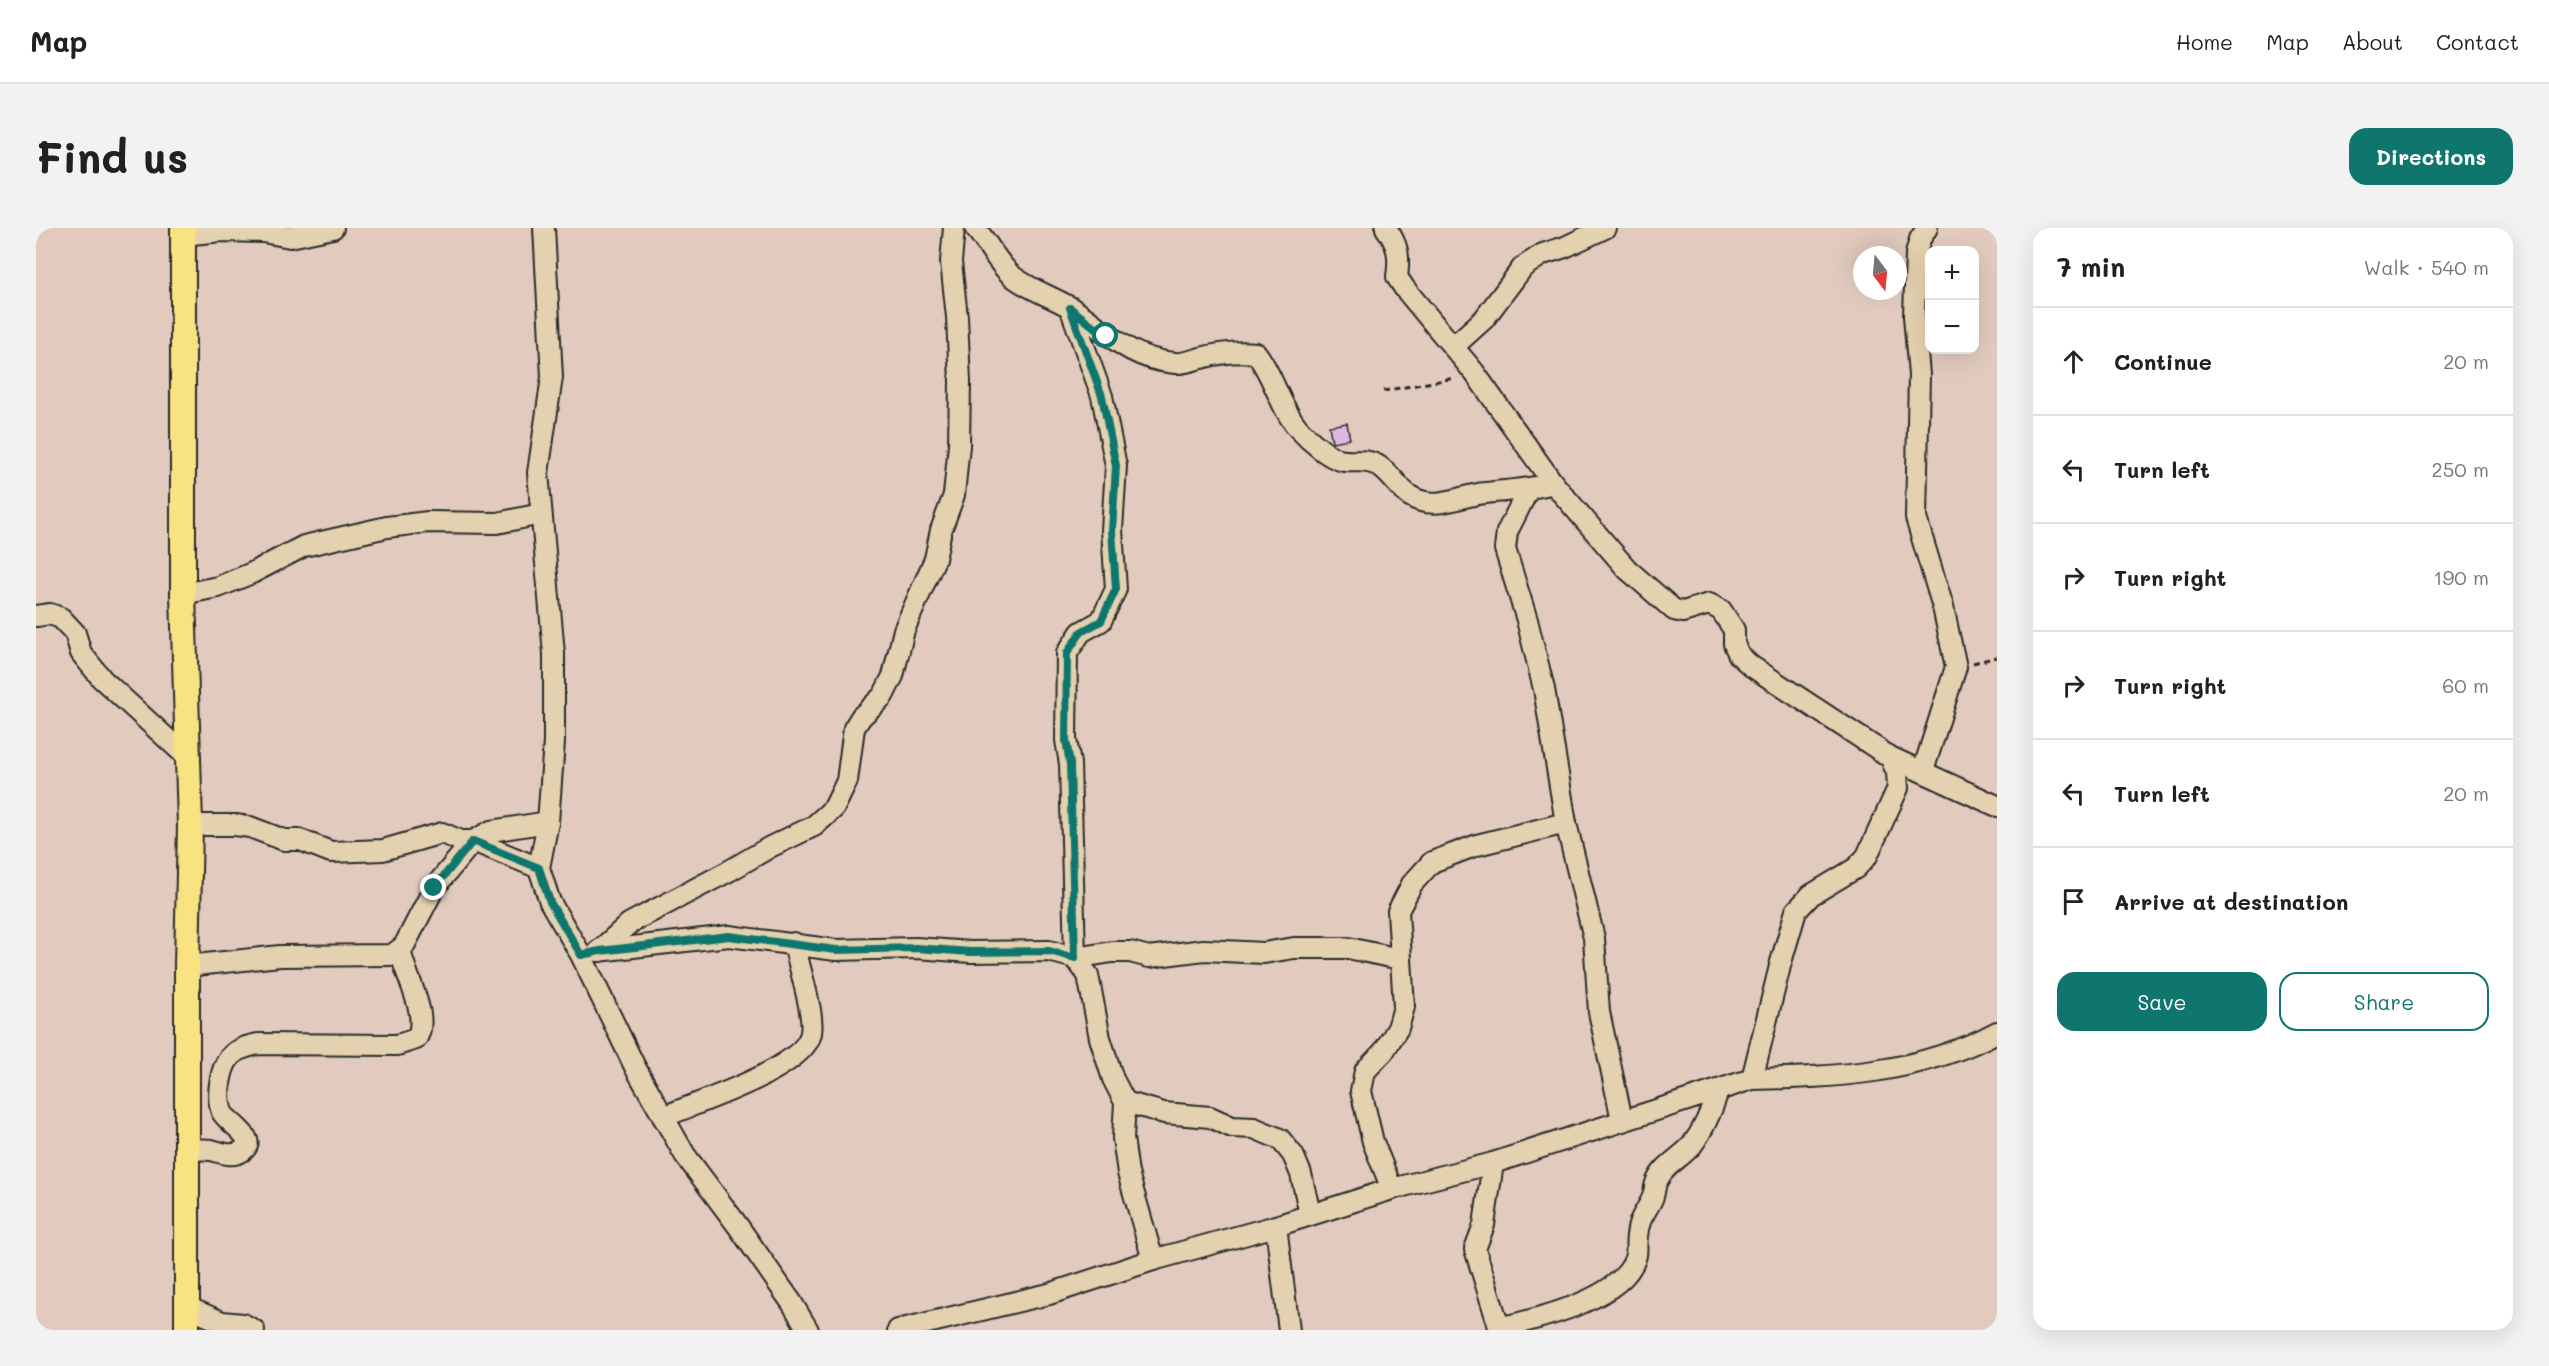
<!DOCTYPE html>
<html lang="en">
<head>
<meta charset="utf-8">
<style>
  :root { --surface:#fff; --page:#f2f2f2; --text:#202124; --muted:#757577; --line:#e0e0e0; --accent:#0f766e }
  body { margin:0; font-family:Mali,sans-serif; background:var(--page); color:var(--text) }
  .controls { position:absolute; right:18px; top:18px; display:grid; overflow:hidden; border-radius:12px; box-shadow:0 6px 24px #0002 }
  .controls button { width:54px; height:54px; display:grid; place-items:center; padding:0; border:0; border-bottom:2px solid var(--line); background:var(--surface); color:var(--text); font:30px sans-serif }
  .compass { position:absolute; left:1817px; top:18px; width:54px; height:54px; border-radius:50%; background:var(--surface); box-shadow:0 6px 24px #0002; rotate:164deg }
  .stop { position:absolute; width:18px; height:18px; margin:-14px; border:4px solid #0f766e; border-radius:50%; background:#fff }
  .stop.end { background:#0f766e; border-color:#fff; box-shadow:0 2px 6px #0008 }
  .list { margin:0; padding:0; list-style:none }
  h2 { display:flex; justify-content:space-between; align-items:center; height:78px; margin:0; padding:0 24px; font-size:26px }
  h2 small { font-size:20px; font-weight:400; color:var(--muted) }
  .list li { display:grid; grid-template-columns:39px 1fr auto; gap:18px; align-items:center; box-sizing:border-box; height:108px; padding:0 24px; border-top:2px solid var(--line) }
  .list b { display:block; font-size:22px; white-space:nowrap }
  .list em { font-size:20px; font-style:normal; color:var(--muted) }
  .actions { display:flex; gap:12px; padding:18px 24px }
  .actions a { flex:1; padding:14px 0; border:2px solid var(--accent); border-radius:18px; text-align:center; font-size:21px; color:var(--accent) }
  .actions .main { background:var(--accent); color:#fff }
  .icon { flex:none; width:33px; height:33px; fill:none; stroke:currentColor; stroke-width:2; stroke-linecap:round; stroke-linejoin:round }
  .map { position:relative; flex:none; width:1961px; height:1102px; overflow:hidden; border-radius:18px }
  header { display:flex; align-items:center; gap:36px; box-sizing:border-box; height:84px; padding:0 30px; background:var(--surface); border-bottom:2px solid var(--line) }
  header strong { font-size:28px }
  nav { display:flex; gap:33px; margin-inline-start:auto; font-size:21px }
  .intro { display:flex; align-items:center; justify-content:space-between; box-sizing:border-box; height:144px; padding:0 36px }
  h1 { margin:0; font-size:42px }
  .button { padding:15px 27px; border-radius:18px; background:var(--accent); color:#fff; font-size:21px; font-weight:700 }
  main { display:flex; gap:36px; padding:0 36px }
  aside { flex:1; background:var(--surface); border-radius:18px; box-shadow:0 6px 24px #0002 }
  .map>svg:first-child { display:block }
  .building { fill:#ddb8e2; stroke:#2b2b2b; stroke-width:1.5 }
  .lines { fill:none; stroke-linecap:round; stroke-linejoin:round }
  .minor-casing { stroke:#2b2b2b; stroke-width:24 }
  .major-casing { stroke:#2b2b2b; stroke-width:28 }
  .path { stroke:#2b2b2b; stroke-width:3; stroke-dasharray:6 4.5; stroke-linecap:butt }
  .minor { stroke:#e4d1af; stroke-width:20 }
  .major { stroke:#f8e281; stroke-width:24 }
  .route { stroke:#0f766e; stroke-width:8 }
</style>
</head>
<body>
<header>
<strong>Map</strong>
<nav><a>Home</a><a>Map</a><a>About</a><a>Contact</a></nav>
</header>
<div class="intro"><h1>Find us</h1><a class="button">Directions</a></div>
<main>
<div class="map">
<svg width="1961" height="1102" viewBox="0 0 1961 1102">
  <rect width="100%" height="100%" fill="#e2cabe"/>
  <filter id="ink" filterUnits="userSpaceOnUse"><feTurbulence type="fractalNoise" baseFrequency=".0167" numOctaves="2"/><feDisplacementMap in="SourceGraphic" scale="12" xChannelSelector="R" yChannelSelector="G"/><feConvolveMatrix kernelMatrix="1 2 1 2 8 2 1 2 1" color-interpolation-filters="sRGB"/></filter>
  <g filter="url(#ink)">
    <!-- building -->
    <path class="building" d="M 1311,195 L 1314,211 L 1296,214 L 1293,198 Z"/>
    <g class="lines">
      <defs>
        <g id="minor">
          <path d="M 508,0 L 516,149 L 502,245 L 518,426 L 518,514 L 512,594 L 503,640 L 514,674 L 545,727 L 599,839 L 649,927 L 702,998 L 756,1075 L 772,1102"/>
          <path d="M 939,0 C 952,15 960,33 975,47 C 993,62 1016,68 1035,80 C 1071,103 1092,131 1139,135 C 1147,136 1157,132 1165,130 C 1184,125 1200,123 1220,125 C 1238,148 1243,178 1262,200 C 1272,211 1295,233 1310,233 C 1321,234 1330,231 1341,237 C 1354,244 1362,260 1374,268 C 1399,284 1424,267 1449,265 C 1473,262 1494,262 1517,255"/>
          <path d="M 1350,0 C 1362,17 1364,28 1361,49 L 1369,61 L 1438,144 L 1517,255 L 1591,341 L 1638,382 L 1647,384 L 1673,376 L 1685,382 L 1698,402 L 1698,416 L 1703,427 L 1715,438 L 1854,529 L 1961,578"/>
          <path d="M 147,7 L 185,3 L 227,4 L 254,9 L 297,0"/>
          <path d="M 1034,79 L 1066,168 L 1080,238 L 1076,302 L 1080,361 L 1065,393 L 1045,404 L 1031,425 L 1030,512 L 1034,536 L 1039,730 L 1076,724 L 1094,724 L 1113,729 L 1168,722 L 1228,725 L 1258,720 L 1312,720 L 1364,731"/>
          <path d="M 1418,118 L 1448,91 L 1487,39 L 1507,26 L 1529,19 L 1569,0"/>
          <path d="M 1492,262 L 1471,304 L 1469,321 L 1491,392 L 1508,461 L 1530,595 L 1558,710 L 1563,784 L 1586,892"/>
          <path d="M 147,366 L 182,359 L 216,345 L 268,318 L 351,299 L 392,294 L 461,295 L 505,286"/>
          <path d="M 0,388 L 14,386 L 25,390 L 39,405 L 45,425 L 66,451 L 150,528"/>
          <path d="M 1887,543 L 1920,439 L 1907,379 L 1880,290 L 1883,147 L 1878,88 L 1880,26 L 1884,11 L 1891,0"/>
          <path d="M 154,597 L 199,597 L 214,599 L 248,612 L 264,612 L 295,624 L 347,622 L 406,605 L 425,613 L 437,613 L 503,640"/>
          <path d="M 562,723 L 693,708 L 800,722 L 880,720 L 935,724 L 1013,723 L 1039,730 L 1052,747 L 1064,810 L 1077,851 L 1089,874 L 1087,910 L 1092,945 L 1117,1032"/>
          <path d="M 563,723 L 594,695 L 693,643 L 734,619 L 778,598 L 798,580 L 811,553 L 818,500 L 825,489 L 847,468 L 857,448 L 868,402 L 899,331 L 905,302 L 918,267 L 923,217 L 924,154 L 921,89 L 915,34 L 918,0"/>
          <path d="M 151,738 L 244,728 L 356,727 L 368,718 L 398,660 L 437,613 L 455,603 L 512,594"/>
          <path d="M 1716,851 C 1802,849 1883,846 1961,804"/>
          <path d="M 1089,874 L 1128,885 L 1174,889 L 1196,899 L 1218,900 L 1244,911 L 1257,927 L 1265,946 L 1274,986"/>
          <path d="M 627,889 C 659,875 769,841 775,805 C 779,786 762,736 758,715"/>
          <path d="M 152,922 C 159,922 167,921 175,922 C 185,924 196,930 206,923 C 225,911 190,894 186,884 C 180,869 184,838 196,827 C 203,820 213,818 222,816 L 361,817 L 380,811 C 395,789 369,748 364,722"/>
          <path d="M 1457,935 L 1448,997 L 1439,1021 L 1464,1102"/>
          <path d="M 1356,961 L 1337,914 L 1325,863 L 1329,843 L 1348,823 L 1362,800 L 1368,779 L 1362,683 L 1376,656 L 1396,634 L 1441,617 L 1530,595"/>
          <path d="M 1240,998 L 1253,1102"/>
          <path d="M 151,1079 L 186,1094 L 207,1096 L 218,1102"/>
          <path d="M 1463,1100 C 1501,1091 1590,1071 1600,1027 C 1601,1021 1600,1014 1601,1008 C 1603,989 1609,986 1616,971 C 1619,965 1618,958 1621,953 C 1628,937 1645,930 1656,917 C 1668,901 1676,882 1682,863"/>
          <path d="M 862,1102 L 1013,1066 L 1117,1032 L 1240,998 L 1356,961 L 1457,935 L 1716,851 L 1745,734 L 1760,683 L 1775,667 L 1820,640 L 1831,628 L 1862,560 L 1861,544 L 1854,529"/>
        </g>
        <path id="major" d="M 147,0 L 147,366 L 154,597 L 151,738 L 151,1102"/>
      </defs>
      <!-- minor casing -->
      <use href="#minor" class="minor-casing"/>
      <!-- major casing -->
      <use href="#major" class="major-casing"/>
      <!-- path -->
      <g class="path">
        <path d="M 1347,163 L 1419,150"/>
        <path d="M 1937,435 L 1961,429"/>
      </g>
      <!-- minor -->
      <use href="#minor" class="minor"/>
      <!-- major -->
      <use href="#major" class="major"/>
    </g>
  </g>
  <g class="lines" filter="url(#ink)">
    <!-- route -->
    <path class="route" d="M 398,660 L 437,613 L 503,640 L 514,674 L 545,727 L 564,723 L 693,708 L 800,722 L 880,720 L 935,724 L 1013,723 L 1039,730 L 1034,536 L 1030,512 L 1031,425 L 1045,404 L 1065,393 L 1080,361 L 1076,303 L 1080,238 L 1066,168 L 1034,80 L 1070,108"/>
  </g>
</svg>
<div class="controls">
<button>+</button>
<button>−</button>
</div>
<svg class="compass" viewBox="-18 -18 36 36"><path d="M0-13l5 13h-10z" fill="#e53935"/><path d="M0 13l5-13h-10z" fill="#757577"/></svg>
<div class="stop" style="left:1070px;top:108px"></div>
<div class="stop end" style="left:398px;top:660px"></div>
</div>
<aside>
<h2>7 min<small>Walk · 540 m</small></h2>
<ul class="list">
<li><svg class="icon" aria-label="ahead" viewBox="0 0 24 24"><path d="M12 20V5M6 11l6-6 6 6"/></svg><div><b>Continue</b></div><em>20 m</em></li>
<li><svg class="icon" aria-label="left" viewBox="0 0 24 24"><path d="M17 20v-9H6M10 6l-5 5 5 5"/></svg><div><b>Turn left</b></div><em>250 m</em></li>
<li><svg class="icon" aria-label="right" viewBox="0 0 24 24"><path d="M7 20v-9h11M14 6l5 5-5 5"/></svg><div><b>Turn right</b></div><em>190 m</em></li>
<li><svg class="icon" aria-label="right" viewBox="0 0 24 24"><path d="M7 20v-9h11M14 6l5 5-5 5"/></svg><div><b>Turn right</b></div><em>60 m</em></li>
<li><svg class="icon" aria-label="left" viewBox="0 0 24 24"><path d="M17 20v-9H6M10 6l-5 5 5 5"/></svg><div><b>Turn left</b></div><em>20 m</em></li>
<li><svg class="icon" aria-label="arrive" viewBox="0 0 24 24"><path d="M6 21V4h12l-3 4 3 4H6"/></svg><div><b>Arrive at destination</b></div></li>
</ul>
<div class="actions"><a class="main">Save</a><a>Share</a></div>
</aside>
</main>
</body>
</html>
